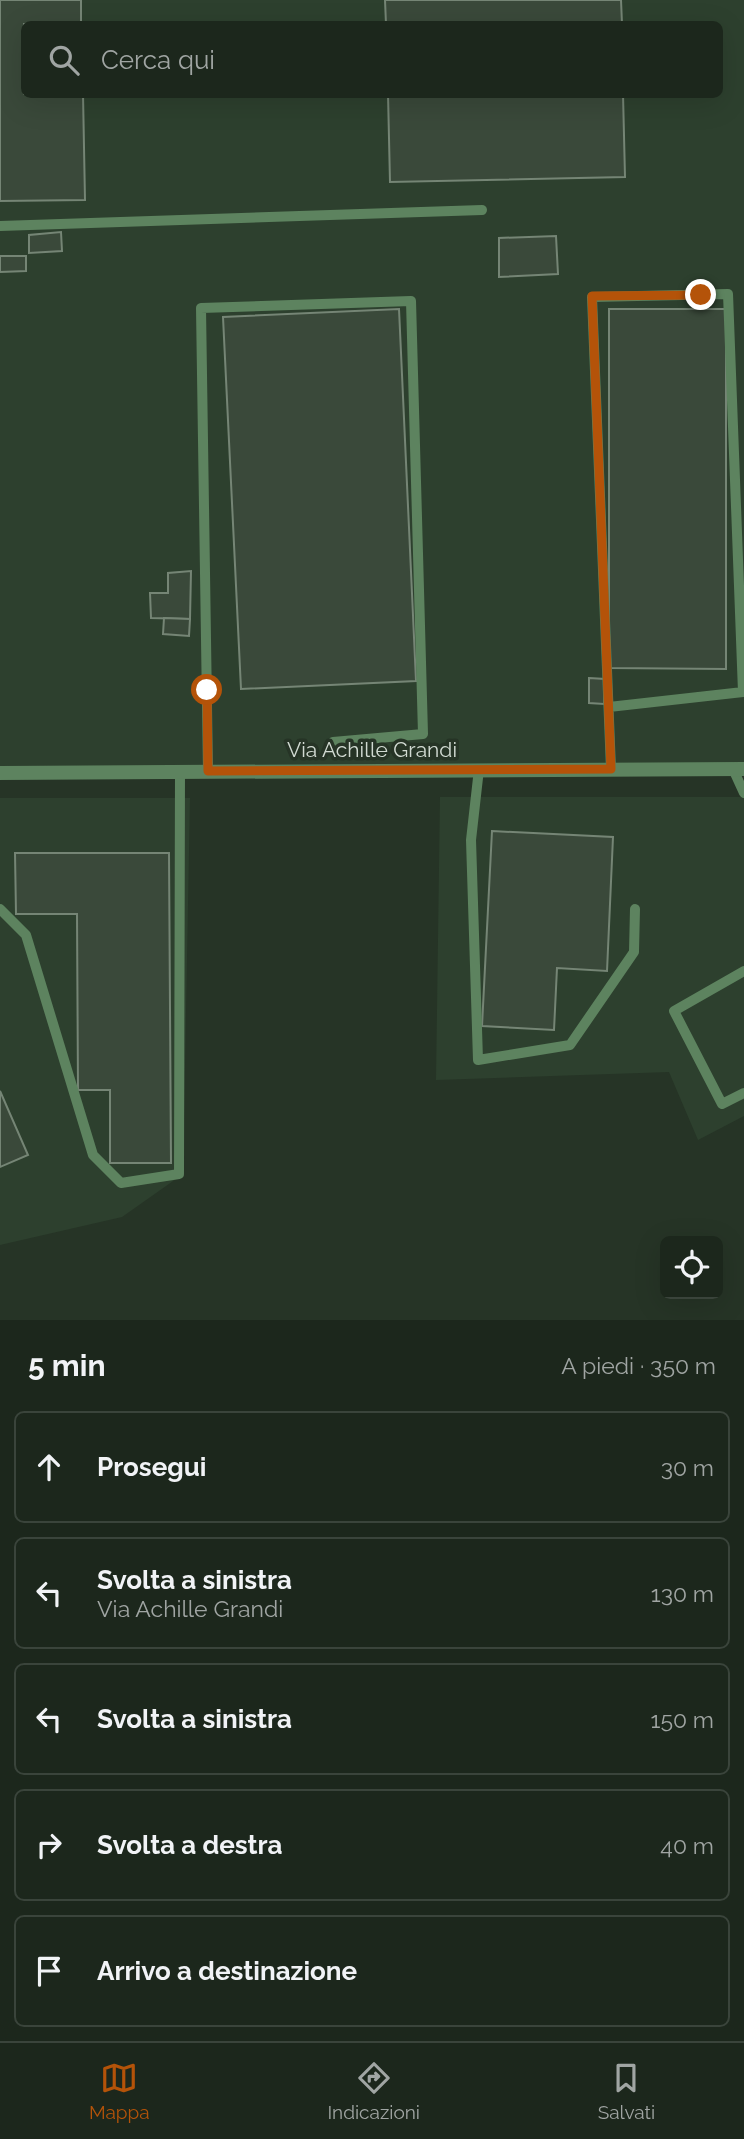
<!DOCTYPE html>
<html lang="it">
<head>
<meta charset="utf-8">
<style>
  :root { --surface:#1c271c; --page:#252f25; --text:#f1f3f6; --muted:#a0a5a3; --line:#3a443b; --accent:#b45309 }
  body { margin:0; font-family:Raleway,sans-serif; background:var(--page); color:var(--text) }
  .controls { position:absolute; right:21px; bottom:21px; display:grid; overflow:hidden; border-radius:10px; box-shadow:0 7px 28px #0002 }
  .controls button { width:63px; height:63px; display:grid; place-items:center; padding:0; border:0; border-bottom:2px solid var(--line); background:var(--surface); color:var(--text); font:35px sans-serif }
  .stop { position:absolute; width:21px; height:21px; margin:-16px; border:5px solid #b45309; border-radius:50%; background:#fff }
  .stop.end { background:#b45309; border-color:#fff; box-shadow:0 2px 7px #0008 }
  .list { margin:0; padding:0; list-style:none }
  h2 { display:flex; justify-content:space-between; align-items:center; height:91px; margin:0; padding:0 28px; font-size:30px }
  h2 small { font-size:23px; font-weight:400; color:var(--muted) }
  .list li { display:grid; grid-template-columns:46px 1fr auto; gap:21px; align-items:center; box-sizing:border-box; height:112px; margin:0 14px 14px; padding:0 14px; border:2px solid var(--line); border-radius:10px }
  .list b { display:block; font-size:26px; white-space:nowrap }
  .list p { margin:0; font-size:23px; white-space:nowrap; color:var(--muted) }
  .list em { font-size:23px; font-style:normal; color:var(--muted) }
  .icon { flex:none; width:38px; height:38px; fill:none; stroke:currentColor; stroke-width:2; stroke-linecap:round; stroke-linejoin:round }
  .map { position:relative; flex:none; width:744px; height:1320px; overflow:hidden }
  .search { position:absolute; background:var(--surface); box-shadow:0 7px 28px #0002; left:21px; right:21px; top:21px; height:77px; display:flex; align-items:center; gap:18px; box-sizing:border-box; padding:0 24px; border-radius:10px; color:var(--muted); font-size:26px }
  .sheet { height:721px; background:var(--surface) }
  nav { display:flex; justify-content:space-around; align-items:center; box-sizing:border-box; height:98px; border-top:2px solid var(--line); background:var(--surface); font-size:19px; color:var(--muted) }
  nav a { display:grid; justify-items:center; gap:4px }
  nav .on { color:var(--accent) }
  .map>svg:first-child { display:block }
  .built { fill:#2d402e; fill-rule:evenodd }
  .building { fill:#3a493a; stroke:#758575; stroke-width:2 }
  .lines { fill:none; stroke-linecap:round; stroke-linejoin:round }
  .service { stroke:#5d835f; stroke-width:10 }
  .minor { stroke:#5d835f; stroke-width:14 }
  .route { stroke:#b45309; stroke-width:9 }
  .labels { text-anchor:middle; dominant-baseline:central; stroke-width:7; stroke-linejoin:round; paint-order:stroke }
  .street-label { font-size:21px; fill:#d1dad2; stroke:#263426 }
</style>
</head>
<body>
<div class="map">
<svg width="744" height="1320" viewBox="0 0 744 1320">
  <rect width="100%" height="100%" fill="#263426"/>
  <!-- built -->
  <g class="built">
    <path d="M 0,0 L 744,0 L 744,766 L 0,767 ZM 24,24 L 720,24 L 720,94 L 24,94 Z"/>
    <path d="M 440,797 L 744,797 L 744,1116 L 698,1140 L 669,1072 L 436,1080 Z"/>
    <path d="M 0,798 L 190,798 L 183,1174 L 122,1217 L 0,1245 Z"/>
  </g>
  <!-- building -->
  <g class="building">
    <path d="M 0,0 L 81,0 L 81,24 L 24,24 L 24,94 L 83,94 L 85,200 L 0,201 Z"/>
    <path d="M 385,0 L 621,0 L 622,24 L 386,24 Z"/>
    <path d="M 388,94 L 623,94 L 625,177 L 390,182 Z"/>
    <path d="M 61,232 L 62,251 L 29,253 L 29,235 Z"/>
    <path d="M 556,236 L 558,274 L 499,277 L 499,238 Z"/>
    <path d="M 0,256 L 26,256 L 26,271 L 0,272 Z"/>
    <path d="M 399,309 L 416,681 L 241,689 L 223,317 Z"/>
    <path d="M 609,309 L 726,309 L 726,669 L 609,668 Z"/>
    <path d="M 191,571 L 190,619 L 151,618 L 150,593 L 168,593 L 168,573 Z"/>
    <path d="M 164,618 L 190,619 L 189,636 L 163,634 Z"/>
    <path d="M 589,678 L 605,679 L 604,704 L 589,703 Z"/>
    <path d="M 492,831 L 613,837 L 607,971 L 557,968 L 554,1030 L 482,1026 Z"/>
    <path d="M 15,853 L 169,853 L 171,1163 L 110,1163 L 110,1090 L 78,1090 L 77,914 L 16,914 Z"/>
    <path d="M 0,1091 L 28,1155 L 0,1167 Z"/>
  </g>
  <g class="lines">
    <!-- service -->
    <g class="service">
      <path d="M 0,226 L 482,210"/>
      <path d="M 609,707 L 743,692 L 728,294 L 592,297 L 611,769"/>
      <path d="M 479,769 L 471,840 L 478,1060 L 570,1045 L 634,952 L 635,909"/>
      <path d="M 733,769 L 744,793"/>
      <path d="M 208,771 L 201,308 L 411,301 L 423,734 L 333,742"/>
      <path d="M 0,909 L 26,935 L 93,1155 L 121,1183 L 179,1174 L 180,771"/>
      <path d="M 744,971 L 674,1011 L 722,1104 L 744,1093"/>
    </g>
    <!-- minor -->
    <path class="minor" d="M 0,773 L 744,769"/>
  </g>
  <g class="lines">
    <!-- route -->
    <path class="route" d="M 207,690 L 208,771 L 611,769 L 592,296 L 701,295"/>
  </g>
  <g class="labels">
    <!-- street labels -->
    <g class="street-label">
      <text x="372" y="749">Via Achille Grandi</text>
    </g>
  </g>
</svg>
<div class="controls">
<button><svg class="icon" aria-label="locate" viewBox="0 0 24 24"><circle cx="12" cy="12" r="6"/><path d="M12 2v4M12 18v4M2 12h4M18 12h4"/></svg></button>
</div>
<div class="stop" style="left:207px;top:690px"></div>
<div class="stop end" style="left:701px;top:295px"></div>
<div class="search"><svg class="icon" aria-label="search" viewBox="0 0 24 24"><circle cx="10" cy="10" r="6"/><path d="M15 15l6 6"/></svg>Cerca qui</div>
</div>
<section class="sheet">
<h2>5 min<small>A piedi · 350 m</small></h2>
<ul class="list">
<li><svg class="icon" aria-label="ahead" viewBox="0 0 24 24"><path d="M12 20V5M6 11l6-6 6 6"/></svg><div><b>Prosegui</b></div><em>30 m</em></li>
<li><svg class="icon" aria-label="left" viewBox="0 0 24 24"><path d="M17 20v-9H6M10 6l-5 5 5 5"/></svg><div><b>Svolta a sinistra</b><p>Via Achille Grandi</p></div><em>130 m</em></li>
<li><svg class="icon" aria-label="left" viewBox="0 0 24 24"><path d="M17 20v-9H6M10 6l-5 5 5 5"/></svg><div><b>Svolta a sinistra</b></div><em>150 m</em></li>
<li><svg class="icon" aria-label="right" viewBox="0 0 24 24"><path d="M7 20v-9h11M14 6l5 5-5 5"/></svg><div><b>Svolta a destra</b></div><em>40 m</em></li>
<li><svg class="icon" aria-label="arrive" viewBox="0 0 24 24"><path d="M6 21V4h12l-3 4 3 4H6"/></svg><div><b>Arrivo a destinazione</b></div></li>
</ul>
</section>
<nav>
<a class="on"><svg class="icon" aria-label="map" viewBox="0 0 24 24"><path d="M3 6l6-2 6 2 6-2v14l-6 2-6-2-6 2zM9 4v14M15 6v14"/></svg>Mappa</a>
<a><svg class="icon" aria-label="directions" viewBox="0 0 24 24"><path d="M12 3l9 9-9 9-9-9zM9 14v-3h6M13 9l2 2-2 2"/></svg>Indicazioni</a>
<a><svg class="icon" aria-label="saved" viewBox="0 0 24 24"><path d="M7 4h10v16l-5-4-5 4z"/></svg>Salvati</a>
</nav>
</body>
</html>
